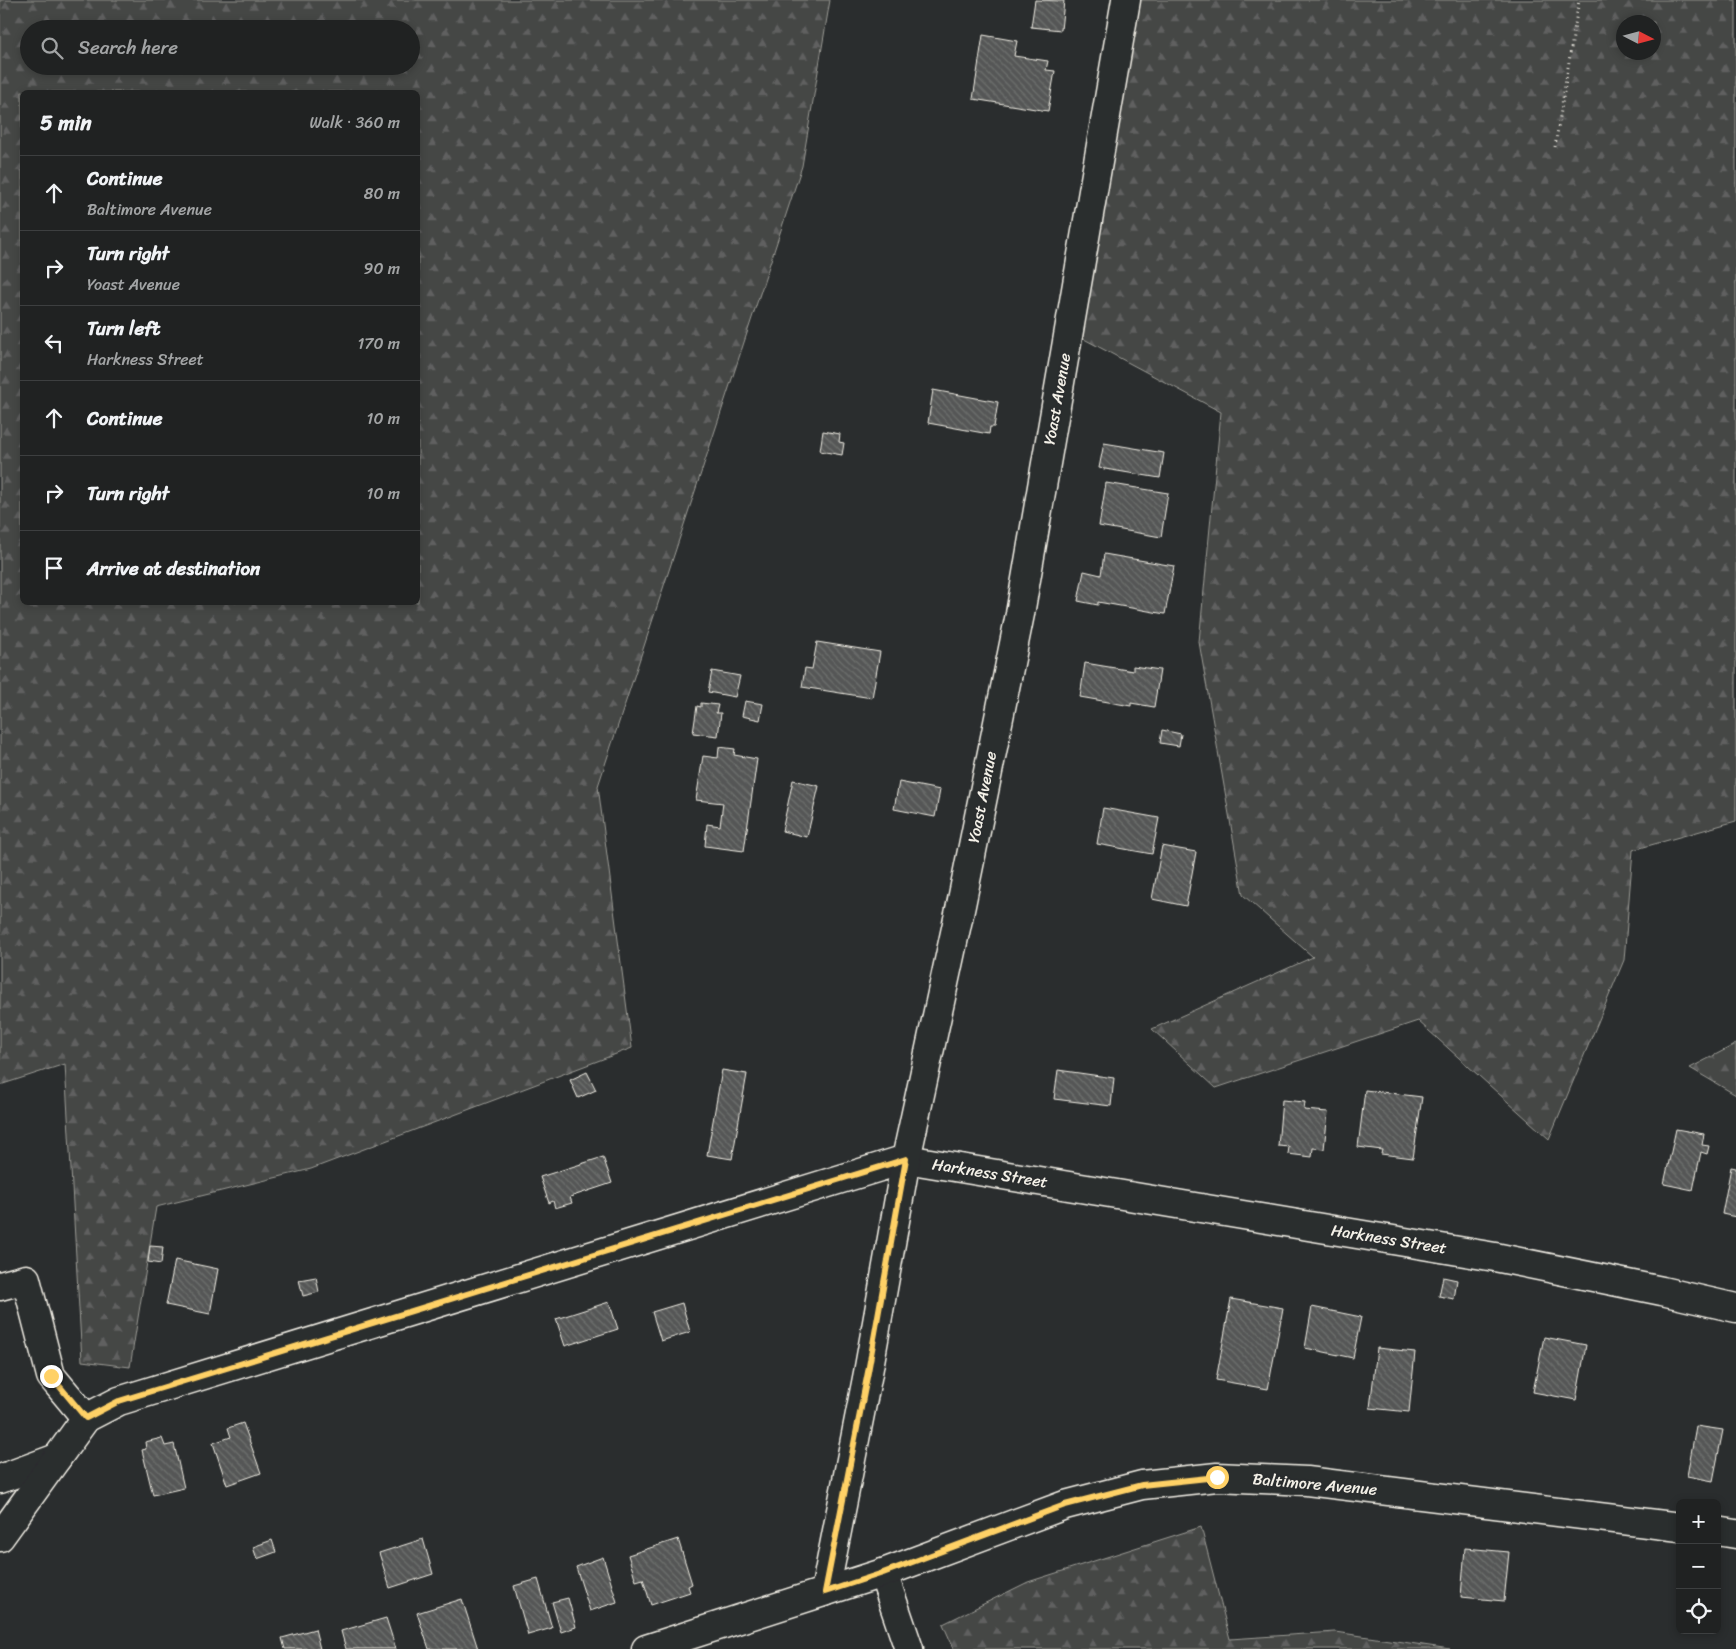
<!DOCTYPE html>
<html lang="en">
<head>
<meta charset="utf-8">
<style>
  :root { --surface:#202222; --page:#282a2a; --text:#f1f3f6; --muted:#a2a4a5; --line:#3d3f40 }
  body { margin:0; font-family:Sriracha,sans-serif; background:var(--page); color:var(--text) }
  .controls { position:absolute; right:15px; bottom:15px; display:grid; overflow:hidden; border-radius:8px; box-shadow:0 2px 8px #0003 }
  .controls button { width:45px; height:45px; display:grid; place-items:center; padding:0; border:0; border-bottom:1px solid var(--line); background:var(--surface); color:var(--text); font:25px sans-serif }
  .compass { position:absolute; left:1616px; top:15px; width:45px; height:45px; border-radius:50%; background:var(--surface); box-shadow:0 2px 8px #0003; rotate:96deg }
  .stop { position:absolute; width:15px; height:15px; margin:-11px; border:4px solid #ffd166; border-radius:50%; background:#fff }
  .stop.end { background:#ffd166; border-color:#fff; box-shadow:0 1px 5px #0008 }
  .list { margin:0; padding:0; list-style:none }
  h2 { display:flex; justify-content:space-between; align-items:center; height:65px; margin:0; padding:0 20px; font-size:21px }
  h2 small { font-size:16px; font-weight:400; color:var(--muted) }
  .list li { display:grid; grid-template-columns:32px 1fr auto; gap:15px; align-items:center; box-sizing:border-box; height:75px; padding:0 20px; border-top:1px solid var(--line) }
  .list b { display:block; font-size:19px; white-space:nowrap }
  .list p { margin:0; font-size:16px; white-space:nowrap; color:var(--muted) }
  .list em { font-size:16px; font-style:normal; color:var(--muted) }
  .icon { flex:none; width:28px; height:28px; fill:none; stroke:currentColor; stroke-width:2; stroke-linecap:round; stroke-linejoin:round }
  .map { position:relative; flex:none; width:1736px; height:1649px; overflow:hidden }
  .search { position:absolute; background:var(--surface); box-shadow:0 2px 8px #0003; left:20px; top:20px; width:400px; height:55px; display:flex; align-items:center; gap:12px; box-sizing:border-box; padding:0 18px; border-radius:28px; color:var(--muted); font-size:19px }
  .panel { position:absolute; background:var(--surface); box-shadow:0 2px 8px #0003; left:20px; top:90px; width:400px; height:515px; border-radius:8px }
  .map>svg:first-child { display:block }
  .forest { fill:url(#forest-firs); stroke:#9c9c96; fill-rule:evenodd }
  .building { fill:url(#building-back-hatch); stroke:#f4f1e8 }
  .lines { fill:none; stroke-linecap:round; stroke-linejoin:round }
  .minor-casing { stroke:#f4f1e8; stroke-width:31 }
  .path { stroke:#f4f1e8; stroke-width:3; stroke-dasharray:1 4; stroke-linecap:butt }
  .minor { stroke:#2a2d2e; stroke-width:28 }
  .route { stroke:#ffd166; stroke-width:6 }
  .labels { text-anchor:middle; dominant-baseline:central; stroke-width:4; stroke-linejoin:round; paint-order:stroke }
  .street-label { font-size:16px; fill:#f4f1e8; stroke:#2a2d2e }
</style>
</head>
<body>
<div class="map">
<svg width="1736" height="1649" viewBox="0 0 1736 1649">
  <defs>
    <pattern id="forest-firs" width="22" height="20" patternUnits="userSpaceOnUse" patternTransform="scale(1.25)"><rect width="22" height="20" fill="#444645"/><path d="M5 1l3.5 6h-7zM16 11l3.5 6h-7z" fill="#606160"/></pattern>
    <pattern id="building-back-hatch" width="6" height="6" patternUnits="userSpaceOnUse" patternTransform="scale(1.25)"><rect width="6" height="6" fill="#555756"/><path d="M-1 5l2 2M0 0l6 6M5-1l2 2" fill="none" stroke="#6e706e"/></pattern>
  </defs>
  <rect width="100%" height="100%" fill="#2a2d2e"/>
  <filter id="ink" filterUnits="userSpaceOnUse"><feTurbulence type="fractalNoise" baseFrequency=".02" numOctaves="2"/><feDisplacementMap in="SourceGraphic" scale="10" xChannelSelector="R" yChannelSelector="G"/><feConvolveMatrix kernelMatrix="1 2 1 2 8 2 1 2 1" color-interpolation-filters="sRGB"/></filter>
  <g filter="url(#ink)">
    <!-- forest -->
    <g class="forest">
      <path d="M 0,0 L 830,0 L 802,166 L 598,786 L 632,1048 L 311,1169 L 156,1207 L 130,1367 L 82,1361 L 65,1064 L 0,1085 ZM 29,29 L 411,29 L 411,66 L 29,66 ZM 22,92 L 418,92 L 418,602 L 22,602 Z"/>
      <path d="M 1126,0 L 1736,0 L 1736,821 L 1633,850 L 1624,960 L 1549,1139 L 1418,1021 L 1216,1088 L 1152,1029 L 1313,957 L 1243,895 L 1199,642 L 1221,412 L 1069,331 ZM 1624,22 L 1654,22 L 1654,52 L 1624,52 Z"/>
      <path d="M 1736,1044 L 1736,1095 L 1690,1068 Z"/>
      <path d="M 1201,1527 L 1230,1639 L 1335,1632 L 1450,1649 L 954,1649 L 943,1624 L 1028,1582 Z"/>
    </g>
    <!-- building -->
    <g class="building">
      <path d="M 1035,0 L 1064,1 L 1061,30 L 1031,27 Z"/>
      <path d="M 983,35 L 1017,41 L 1014,56 L 1048,61 L 1046,70 L 1055,71 L 1048,111 L 973,99 Z"/>
      <path d="M 933,390 L 998,402 L 994,427 L 990,427 L 989,434 L 928,423 Z"/>
      <path d="M 823,431 L 840,434 L 839,442 L 844,443 L 842,455 L 820,451 Z"/>
      <path d="M 1104,443 L 1164,453 L 1160,478 L 1099,468 Z"/>
      <path d="M 1106,483 L 1168,493 L 1161,537 L 1099,526 Z"/>
      <path d="M 1104,554 L 1174,566 L 1165,614 L 1098,602 L 1098,605 L 1078,601 L 1084,571 L 1101,575 Z"/>
      <path d="M 817,642 L 880,652 L 872,698 L 802,687 L 805,668 L 812,669 Z"/>
      <path d="M 1085,663 L 1133,671 L 1133,666 L 1160,670 L 1154,707 L 1131,703 L 1131,706 L 1080,697 Z"/>
      <path d="M 712,671 L 740,676 L 735,697 L 708,692 Z"/>
      <path d="M 745,701 L 763,704 L 760,720 L 742,716 Z"/>
      <path d="M 701,703 L 718,705 L 716,713 L 721,713 L 718,736 L 693,733 L 697,706 L 701,707 Z"/>
      <path d="M 1162,730 L 1181,734 L 1179,746 L 1160,743 Z"/>
      <path d="M 719,747 L 735,749 L 734,755 L 757,759 L 744,851 L 705,846 L 707,824 L 720,826 L 723,803 L 696,800 L 703,756 L 718,758 Z"/>
      <path d="M 793,780 L 819,786 L 807,837 L 782,831 Z"/>
      <path d="M 899,782 L 940,790 L 935,817 L 894,809 Z"/>
      <path d="M 1103,808 L 1159,818 L 1152,854 L 1097,844 Z"/>
      <path d="M 1162,846 L 1196,852 L 1186,906 L 1152,899 Z"/>
      <path d="M 722,1070 L 747,1074 L 732,1159 L 707,1155 Z"/>
      <path d="M 1058,1070 L 1114,1078 L 1111,1106 L 1054,1099 Z"/>
      <path d="M 587,1072 L 596,1090 L 578,1098 L 570,1080 Z"/>
      <path d="M 1365,1090 L 1422,1097 L 1413,1158 L 1381,1154 L 1382,1150 L 1358,1147 Z"/>
      <path d="M 1282,1100 L 1305,1102 L 1304,1110 L 1328,1112 L 1324,1149 L 1313,1148 L 1312,1157 L 1288,1154 L 1289,1147 L 1278,1146 Z"/>
      <path d="M 1676,1129 L 1704,1134 L 1702,1145 L 1709,1146 L 1707,1154 L 1701,1152 L 1693,1190 L 1664,1184 Z"/>
      <path d="M 603,1157 L 612,1183 L 570,1197 L 572,1203 L 555,1208 L 553,1201 L 549,1203 L 540,1177 Z"/>
      <path d="M 1731,1167 L 1736,1168 L 1736,1217 L 1722,1214 Z"/>
      <path d="M 150,1246 L 163,1247 L 161,1264 L 148,1262 Z"/>
      <path d="M 175,1260 L 218,1269 L 210,1314 L 166,1305 Z"/>
      <path d="M 316,1277 L 319,1292 L 303,1296 L 299,1280 Z"/>
      <path d="M 1443,1277 L 1457,1280 L 1454,1299 L 1439,1296 Z"/>
      <path d="M 1231,1299 L 1283,1308 L 1268,1389 L 1216,1380 Z"/>
      <path d="M 609,1302 L 618,1329 L 565,1346 L 556,1319 Z"/>
      <path d="M 682,1303 L 690,1332 L 661,1341 L 652,1312 Z"/>
      <path d="M 1312,1307 L 1361,1317 L 1353,1358 L 1305,1348 Z"/>
      <path d="M 1544,1337 L 1586,1345 L 1576,1400 L 1533,1392 Z"/>
      <path d="M 1377,1348 L 1415,1352 L 1409,1412 L 1370,1408 Z"/>
      <path d="M 243,1423 L 261,1473 L 227,1485 L 213,1443 L 231,1437 L 228,1428 Z"/>
      <path d="M 1696,1426 L 1723,1430 L 1713,1481 L 1687,1476 Z"/>
      <path d="M 162,1438 L 165,1446 L 174,1444 L 184,1488 L 153,1495 L 142,1450 L 146,1449 L 145,1442 Z"/>
      <path d="M 423,1539 L 433,1574 L 390,1588 L 379,1553 Z"/>
      <path d="M 678,1539 L 692,1584 L 688,1586 L 690,1592 L 651,1605 L 643,1579 L 636,1581 L 628,1555 Z"/>
      <path d="M 272,1540 L 276,1552 L 257,1559 L 253,1547 Z"/>
      <path d="M 1465,1548 L 1509,1552 L 1504,1601 L 1461,1597 Z"/>
      <path d="M 603,1557 L 617,1602 L 590,1611 L 576,1567 Z"/>
      <path d="M 538,1579 L 552,1628 L 528,1635 L 514,1586 Z"/>
      <path d="M 568,1598 L 576,1627 L 561,1632 L 552,1602 Z"/>
      <path d="M 462,1599 L 478,1649 L 429,1649 L 417,1613 Z"/>
      <path d="M 386,1618 L 396,1649 L 346,1649 L 341,1631 Z"/>
      <path d="M 315,1629 L 320,1649 L 285,1649 L 282,1638 Z"/>
    </g>
    <g class="lines">
      <defs>
        <g id="minor">
          <path d="M 0,1286 L 26,1279 L 51,1376 L 86,1418"/>
          <path d="M 0,1479 L 57,1458"/>
          <path d="M 1717,1531 L 1736,1534"/>
          <path d="M 0,1537 L 86,1418 L 119,1401 L 906,1159 L 1495,1257 L 1662,1291 L 1736,1308"/>
          <path d="M 883,1573 L 909,1649"/>
          <path d="M 825,1592 L 868,1373 L 906,1159 L 961,905 L 1020,614 L 1126,0"/>
          <path d="M 646,1649 L 883,1573 L 1065,1505 L 1142,1485 L 1217,1477 L 1307,1481 L 1680,1527"/>
        </g>
      </defs>
      <!-- minor casing -->
      <use href="#minor" class="minor-casing"/>
      <!-- path -->
      <path class="path" d="M 1555,147 L 1579,0"/>
      <!-- minor -->
      <use href="#minor" class="minor"/>
    </g>
  </g>
  <g class="lines" filter="url(#ink)">
    <!-- route -->
    <path class="route" d="M 51,1376 L 86,1418 L 119,1401 L 906,1159 L 868,1372 L 825,1592 L 883,1573 L 1065,1505 L 1142,1485 L 1217,1477"/>
  </g>
  <g class="labels">
    <!-- street labels -->
    <g class="street-label">
      <text transform="translate(1057 399) rotate(-80)">Yoast Avenue</text>
      <text transform="translate(982 797) rotate(-79)">Yoast Avenue</text>
      <text transform="translate(990 1173) rotate(9)">Harkness Street</text>
      <text transform="translate(1389 1239) rotate(9)">Harkness Street</text>
      <text transform="translate(1315 1484) rotate(5)">Baltimore Avenue</text>
    </g>
  </g>
</svg>
<div class="controls">
<button>+</button>
<button>−</button>
<button><svg class="icon" aria-label="locate" viewBox="0 0 24 24"><circle cx="12" cy="12" r="6"/><path d="M12 2v4M12 18v4M2 12h4M18 12h4"/></svg></button>
</div>
<svg class="compass" viewBox="-18 -18 36 36"><path d="M0-13l5 13h-10z" fill="#e53935"/><path d="M0 13l5-13h-10z" fill="#a2a4a5"/></svg>
<div class="stop" style="left:1217px;top:1477px"></div>
<div class="stop end" style="left:51px;top:1376px"></div>
<div class="search"><svg class="icon" aria-label="search" viewBox="0 0 24 24"><circle cx="10" cy="10" r="6"/><path d="M15 15l6 6"/></svg>Search here</div>
<section class="panel">
<h2>5 min<small>Walk · 360 m</small></h2>
<ul class="list">
<li><svg class="icon" aria-label="ahead" viewBox="0 0 24 24"><path d="M12 20V5M6 11l6-6 6 6"/></svg><div><b>Continue</b><p>Baltimore Avenue</p></div><em>80 m</em></li>
<li><svg class="icon" aria-label="right" viewBox="0 0 24 24"><path d="M7 20v-9h11M14 6l5 5-5 5"/></svg><div><b>Turn right</b><p>Yoast Avenue</p></div><em>90 m</em></li>
<li><svg class="icon" aria-label="left" viewBox="0 0 24 24"><path d="M17 20v-9H6M10 6l-5 5 5 5"/></svg><div><b>Turn left</b><p>Harkness Street</p></div><em>170 m</em></li>
<li><svg class="icon" aria-label="ahead" viewBox="0 0 24 24"><path d="M12 20V5M6 11l6-6 6 6"/></svg><div><b>Continue</b></div><em>10 m</em></li>
<li><svg class="icon" aria-label="right" viewBox="0 0 24 24"><path d="M7 20v-9h11M14 6l5 5-5 5"/></svg><div><b>Turn right</b></div><em>10 m</em></li>
<li><svg class="icon" aria-label="arrive" viewBox="0 0 24 24"><path d="M6 21V4h12l-3 4 3 4H6"/></svg><div><b>Arrive at destination</b></div></li>
</ul>
</section>
</div>
</body>
</html>
